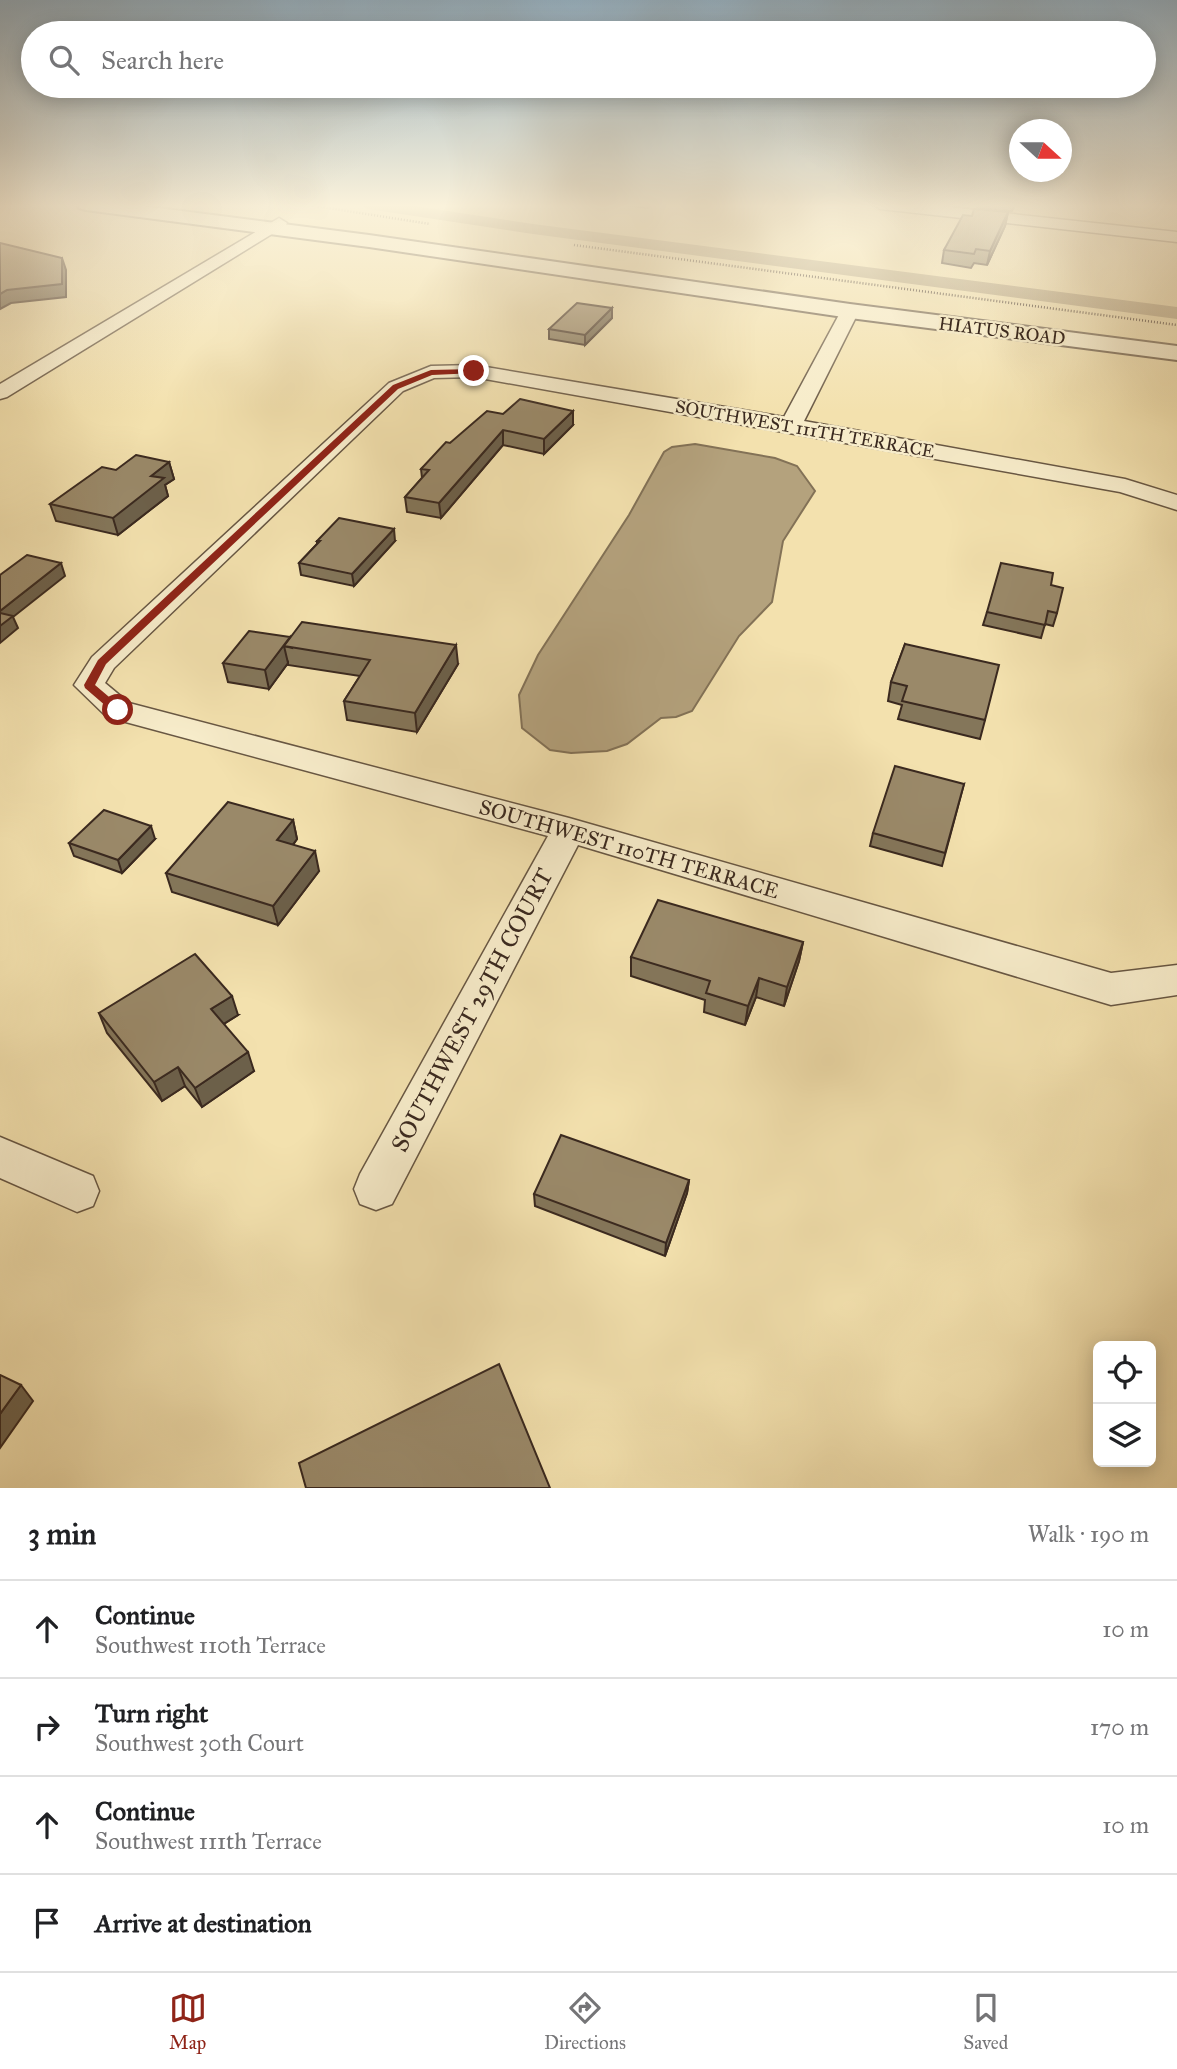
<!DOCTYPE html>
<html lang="en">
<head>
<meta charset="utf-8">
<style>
  :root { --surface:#fff; --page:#f6f6f6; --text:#202124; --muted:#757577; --line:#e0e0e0; --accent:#8f2418 }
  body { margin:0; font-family:"IM FELL Great Primer",serif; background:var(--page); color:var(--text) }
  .controls { position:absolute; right:21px; bottom:21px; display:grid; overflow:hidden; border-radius:10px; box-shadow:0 4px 18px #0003 }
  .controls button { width:63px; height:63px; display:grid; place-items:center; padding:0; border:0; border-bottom:2px solid var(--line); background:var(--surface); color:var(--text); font:35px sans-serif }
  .compass { position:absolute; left:1009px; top:119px; width:63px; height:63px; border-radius:50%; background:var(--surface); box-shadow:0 4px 18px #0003; rotate:111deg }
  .stop { position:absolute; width:21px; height:21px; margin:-16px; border:5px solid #8f2418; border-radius:50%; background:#fff }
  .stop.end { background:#8f2418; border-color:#fff; box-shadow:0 2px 7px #0008 }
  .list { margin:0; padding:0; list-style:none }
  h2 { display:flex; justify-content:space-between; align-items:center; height:91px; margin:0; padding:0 28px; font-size:30px }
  h2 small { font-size:23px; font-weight:400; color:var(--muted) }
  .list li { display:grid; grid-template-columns:46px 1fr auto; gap:21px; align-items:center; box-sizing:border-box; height:98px; padding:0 28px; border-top:2px solid var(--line) }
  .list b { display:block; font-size:26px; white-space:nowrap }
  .list p { margin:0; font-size:23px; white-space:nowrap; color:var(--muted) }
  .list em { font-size:23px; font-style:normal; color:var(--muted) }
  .icon { flex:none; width:38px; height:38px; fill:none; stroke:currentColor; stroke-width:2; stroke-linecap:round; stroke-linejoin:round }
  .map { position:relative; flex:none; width:1177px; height:1488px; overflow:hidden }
  .search { position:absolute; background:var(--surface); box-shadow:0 4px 18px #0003; left:21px; right:21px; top:21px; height:77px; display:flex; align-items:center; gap:18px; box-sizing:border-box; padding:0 24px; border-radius:38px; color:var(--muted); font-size:26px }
  .sheet { height:483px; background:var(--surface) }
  nav { display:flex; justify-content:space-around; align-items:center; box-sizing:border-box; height:98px; border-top:2px solid var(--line); background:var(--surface); font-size:19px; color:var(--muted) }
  nav a { display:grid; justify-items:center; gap:4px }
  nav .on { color:var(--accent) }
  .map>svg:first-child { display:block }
  .water { fill:#b4a27d; stroke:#837257; stroke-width:2 }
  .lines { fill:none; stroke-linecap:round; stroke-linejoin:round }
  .canal { fill:#b4a27d; fill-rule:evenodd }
  .minor-casing { stroke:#685743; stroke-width:3 }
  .tertiary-casing { stroke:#685743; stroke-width:4 }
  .path { stroke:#3a291f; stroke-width:2.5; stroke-dasharray:1 2; stroke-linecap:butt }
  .minor { fill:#f7ecca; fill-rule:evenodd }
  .tertiary { fill:#f7ecca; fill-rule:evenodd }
  .wall { fill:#84765a; stroke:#3a291f; stroke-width:2 }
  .shaded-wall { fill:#6c604a; stroke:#3a291f; stroke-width:2 }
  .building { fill:#9a8969; stroke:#3a291f; stroke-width:2 }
  .route { fill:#8f2418 }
  .labels { text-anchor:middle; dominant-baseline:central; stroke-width:5; stroke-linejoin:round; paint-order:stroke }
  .far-street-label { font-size:18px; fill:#3a291f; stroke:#f7ecca }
  .street-label { font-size:21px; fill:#3a291f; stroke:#f7ecca }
  .near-street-label { font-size:24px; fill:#3a291f; stroke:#f7ecca }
</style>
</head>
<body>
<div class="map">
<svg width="1177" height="1488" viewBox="0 0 1177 1488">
  <rect width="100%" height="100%" fill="#f3e1ae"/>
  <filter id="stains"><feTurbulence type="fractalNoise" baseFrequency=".00286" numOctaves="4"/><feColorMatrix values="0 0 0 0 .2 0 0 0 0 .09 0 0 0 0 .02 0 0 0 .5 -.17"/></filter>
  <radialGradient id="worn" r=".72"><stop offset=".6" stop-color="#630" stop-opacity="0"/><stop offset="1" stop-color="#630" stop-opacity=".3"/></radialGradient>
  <!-- water -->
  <path class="water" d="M 695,444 L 775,458 L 797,466 L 815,491 L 783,541 L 772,602 L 739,636 L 692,711 L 676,717 L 661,718 L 627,744 L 607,751 L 571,753 L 550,750 L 522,728 L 519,695 L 538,655 L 629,515 L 664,452 L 672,447 Z"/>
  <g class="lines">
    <!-- canal -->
    <path class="canal" d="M 359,204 L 402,204 L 533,224 L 1177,307 L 1177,319 L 533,234 L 368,209 Z"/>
    <defs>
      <g id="minor">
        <path d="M 872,204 L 921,204 L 1177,232 L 1177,242 L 880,209 Z"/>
        <path d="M 279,218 L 287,223 L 285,226 L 7,397 L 0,399 L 0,384 Z"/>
        <path d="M 850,305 L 859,311 L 804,421 L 1125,479 L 1177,495 L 1177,510 L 1120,492 L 474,377 L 434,378 L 403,391 L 114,668 L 105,683 L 129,703 L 569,818 L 1111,973 L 1177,965 L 1177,995 L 1111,1005 L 578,845 L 392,1204 L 376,1210 L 360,1204 L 354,1189 L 360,1174 L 548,836 L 107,717 L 74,685 L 92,657 L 389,383 L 431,366 L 474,365 L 784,417 L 841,311 Z"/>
        <path d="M 0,1137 L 93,1176 L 99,1191 L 93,1206 L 77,1212 L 0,1178 Z"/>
      </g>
      <path id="tertiary" d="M 77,204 L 127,204 L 369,235 L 850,304 L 1177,346 L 1177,360 L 850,318 L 369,247 L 86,210 L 79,208 Z"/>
    </defs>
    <!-- minor casing -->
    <use href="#minor" class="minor-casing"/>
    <!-- tertiary casing -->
    <use href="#tertiary" class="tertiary-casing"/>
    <!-- path -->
    <g class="path">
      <path d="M 303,204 L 430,224"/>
      <path d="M 574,245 L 1177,325"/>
    </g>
    <!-- minor -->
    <use href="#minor" class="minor"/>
    <!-- tertiary -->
    <use href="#tertiary" class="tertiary"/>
  </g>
  <!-- wall -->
  <g class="wall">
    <path d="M 619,204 L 652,204 L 648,208 Z"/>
    <path d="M 978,204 L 1016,204 L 1012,211 L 977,208 Z"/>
    <path d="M 1008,212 L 1005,226 L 987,265 L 974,263 L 971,268 L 942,263 L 944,250 L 972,216 Z"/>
    <path d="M 612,308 L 612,318 L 585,345 L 549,339 L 549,329 Z"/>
    <path d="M 503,414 L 573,425 L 544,454 L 503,445 L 441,518 L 407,512 L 405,497 L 422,478 L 421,469 L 450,443 Z"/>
    <path d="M 169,462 L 174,479 L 165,485 L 168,496 L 118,535 L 56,521 L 50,504 L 116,470 Z"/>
    <path d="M 317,541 L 395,541 L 354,586 L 301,575 L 299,563 L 317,544 Z"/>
    <path d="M 1051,585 L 1057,613 L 1053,626 L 1045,624 L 1041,638 L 983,625 L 987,612 Z"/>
    <path d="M 290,637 L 290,638 L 458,664 L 417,732 L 347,720 L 344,701 L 360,676 L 288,665 L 288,663 L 269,689 L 228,682 L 223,663 Z"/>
    <path d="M 905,644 L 985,720 L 980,739 L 898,719 L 902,705 L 888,701 L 891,682 Z"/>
    <path d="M 964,784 L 942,866 L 870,846 L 873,833 Z"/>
    <path d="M 293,820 L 297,839 L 293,845 L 319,871 L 278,925 L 172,892 L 166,873 Z"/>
    <path d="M 155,839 L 122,873 L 74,856 L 69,843 Z"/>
    <path d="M 803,942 L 799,961 L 784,1006 L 756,997 L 745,1025 L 704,1012 L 705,1000 L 631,976 L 631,957 Z"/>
    <path d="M 99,1013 L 238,1015 L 224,1024 L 254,1071 L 202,1107 L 185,1086 L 162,1101 L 107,1033 Z"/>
    <path d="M 689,1180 L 687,1193 L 665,1256 L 535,1206 L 534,1194 Z"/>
  </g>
  <!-- shaded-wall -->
  <g class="shaded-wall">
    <path d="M 1008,212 L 1005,226 L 987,265 L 990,251 Z"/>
    <path d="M 62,258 L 66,270 L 66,297 L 11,303 L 0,309 L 0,294 Z"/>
    <path d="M 612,308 L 612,318 L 585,345 L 585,335 Z"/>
    <path d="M 573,411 L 573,425 L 544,454 L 544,439 Z"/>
    <path d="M 503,430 L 503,445 L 441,518 L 439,503 Z"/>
    <path d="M 169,462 L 174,479 L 165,485 L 168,496 L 118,535 L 113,518 L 151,476 Z"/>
    <path d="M 394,529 L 395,541 L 354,586 L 352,574 Z"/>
    <path d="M 61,563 L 65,576 L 13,617 L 18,628 L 0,643 L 0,611 Z"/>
    <path d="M 290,637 L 292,648 L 284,646 L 288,663 L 269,689 L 265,670 Z"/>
    <path d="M 456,645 L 458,664 L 417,732 L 415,713 Z"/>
    <path d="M 293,820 L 297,839 L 282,859 L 277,840 Z"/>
    <path d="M 151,826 L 155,839 L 122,873 L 118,860 Z"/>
    <path d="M 315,851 L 319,871 L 278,925 L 273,906 Z"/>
    <path d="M 803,942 L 799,961 L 784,1006 L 787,987 Z"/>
    <path d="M 759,978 L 756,997 L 745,1025 L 748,1006 Z"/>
    <path d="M 232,996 L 238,1015 L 217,1028 L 211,1009 Z"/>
    <path d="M 248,1052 L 254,1071 L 202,1107 L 195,1088 Z"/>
    <path d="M 178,1067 L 185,1086 L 162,1101 L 154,1082 Z"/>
    <path d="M 689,1180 L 687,1193 L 665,1256 L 666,1243 Z"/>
    <path d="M 21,1385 L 33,1401 L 0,1448 L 0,1414 Z"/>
  </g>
  <!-- building -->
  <g class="building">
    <path d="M 974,209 L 1008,212 L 990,251 L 976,249 L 974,254 L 944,250 L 963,215 L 972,216 Z"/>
    <path d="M 0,243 L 62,258 L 62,284 L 7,290 L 0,294 Z"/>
    <path d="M 577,303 L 612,308 L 585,335 L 549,329 Z"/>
    <path d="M 520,399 L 573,411 L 544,439 L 503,430 L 439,503 L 405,497 L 429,470 L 421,469 L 446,442 L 450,443 L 487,411 L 503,414 Z"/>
    <path d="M 136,455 L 169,462 L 151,476 L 164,478 L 113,518 L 50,504 L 102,467 L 116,470 Z"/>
    <path d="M 339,518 L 394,529 L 352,574 L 299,563 L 320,541 L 317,541 Z"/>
    <path d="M 27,555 L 61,563 L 0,611 L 0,575 Z"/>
    <path d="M 1001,563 L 1053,573 L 1051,585 L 1063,588 L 1057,613 L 1048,611 L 1045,625 L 987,612 Z"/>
    <path d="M 0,613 L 13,616 L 0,626 Z"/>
    <path d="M 302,622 L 456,645 L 415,713 L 344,701 L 370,660 L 284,646 Z"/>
    <path d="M 249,631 L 290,637 L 265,670 L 223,663 Z"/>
    <path d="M 905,644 L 999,665 L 985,720 L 902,701 L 907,686 L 891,682 Z"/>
    <path d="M 895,766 L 964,784 L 945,853 L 873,833 Z"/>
    <path d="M 228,802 L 293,820 L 277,840 L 315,851 L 273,906 L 166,873 Z"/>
    <path d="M 104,810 L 151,826 L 118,860 L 69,843 Z"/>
    <path d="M 658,900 L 803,942 L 787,987 L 759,978 L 748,1006 L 706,993 L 710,981 L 631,957 Z"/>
    <path d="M 195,954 L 232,996 L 211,1009 L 248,1052 L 195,1088 L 178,1067 L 154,1082 L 99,1013 Z"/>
    <path d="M 561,1135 L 689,1180 L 666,1243 L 534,1194 Z"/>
    <path d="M 499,1364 L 550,1488 L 306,1488 L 299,1463 Z"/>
    <path d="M 0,1375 L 21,1385 L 0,1414 Z"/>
  </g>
  <!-- sky -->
  <linearGradient id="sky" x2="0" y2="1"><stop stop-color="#93adbd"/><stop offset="0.5" stop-color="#faf2db"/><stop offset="1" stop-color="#faf2db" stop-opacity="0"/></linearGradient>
  <rect width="1177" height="412" fill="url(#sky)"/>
  <!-- route -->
  <path class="route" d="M 474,369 L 476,373 L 432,375 L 398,389 L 106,664 L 95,685 L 122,708 L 122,713 L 114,713 L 85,688 L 84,685 L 98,660 L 393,385 L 431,370 Z"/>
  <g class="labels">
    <!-- far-street labels -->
    <g class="far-street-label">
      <text transform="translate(1002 331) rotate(7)">HIATUS ROAD</text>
      <text transform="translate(805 429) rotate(10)">SOUTHWEST 111TH TERRACE</text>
    </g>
    <!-- street labels -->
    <g class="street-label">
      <text transform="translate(629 849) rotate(16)">SOUTHWEST 110TH TERRACE</text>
    </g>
    <!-- near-street labels -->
    <g class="near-street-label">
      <text transform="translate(472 1010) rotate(-62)">SOUTHWEST 29TH COURT</text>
    </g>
  </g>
  <rect width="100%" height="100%" filter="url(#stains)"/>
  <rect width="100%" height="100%" fill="url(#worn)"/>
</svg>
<div class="controls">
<button><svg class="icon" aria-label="locate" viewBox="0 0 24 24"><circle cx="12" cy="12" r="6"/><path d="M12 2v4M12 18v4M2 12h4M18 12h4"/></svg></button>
<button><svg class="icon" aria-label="layers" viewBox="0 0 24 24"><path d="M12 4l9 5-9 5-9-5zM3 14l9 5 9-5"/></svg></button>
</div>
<svg class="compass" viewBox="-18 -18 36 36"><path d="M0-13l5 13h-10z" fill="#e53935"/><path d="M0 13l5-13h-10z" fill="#757577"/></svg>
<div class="stop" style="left:118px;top:710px"></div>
<div class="stop end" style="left:474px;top:371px"></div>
<div class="search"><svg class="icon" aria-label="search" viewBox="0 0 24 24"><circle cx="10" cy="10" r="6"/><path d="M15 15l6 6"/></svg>Search here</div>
</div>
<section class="sheet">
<h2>3 min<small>Walk · 190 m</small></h2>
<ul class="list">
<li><svg class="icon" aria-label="ahead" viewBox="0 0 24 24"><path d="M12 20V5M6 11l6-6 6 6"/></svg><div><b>Continue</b><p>Southwest 110th Terrace</p></div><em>10 m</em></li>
<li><svg class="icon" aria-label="right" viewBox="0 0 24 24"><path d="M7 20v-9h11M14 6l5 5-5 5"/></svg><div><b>Turn right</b><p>Southwest 30th Court</p></div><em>170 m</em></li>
<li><svg class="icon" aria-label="ahead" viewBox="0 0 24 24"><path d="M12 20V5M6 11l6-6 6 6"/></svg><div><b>Continue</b><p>Southwest 111th Terrace</p></div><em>10 m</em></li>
<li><svg class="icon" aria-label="arrive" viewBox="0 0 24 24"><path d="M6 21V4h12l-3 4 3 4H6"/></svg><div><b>Arrive at destination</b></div></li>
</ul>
</section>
<nav>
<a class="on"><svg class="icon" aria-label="map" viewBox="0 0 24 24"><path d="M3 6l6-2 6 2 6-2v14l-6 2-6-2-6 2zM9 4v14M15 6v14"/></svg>Map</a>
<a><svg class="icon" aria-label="directions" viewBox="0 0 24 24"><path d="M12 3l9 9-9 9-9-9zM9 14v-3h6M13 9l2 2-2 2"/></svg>Directions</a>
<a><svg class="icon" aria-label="saved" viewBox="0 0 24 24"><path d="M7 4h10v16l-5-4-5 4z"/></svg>Saved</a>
</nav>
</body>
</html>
